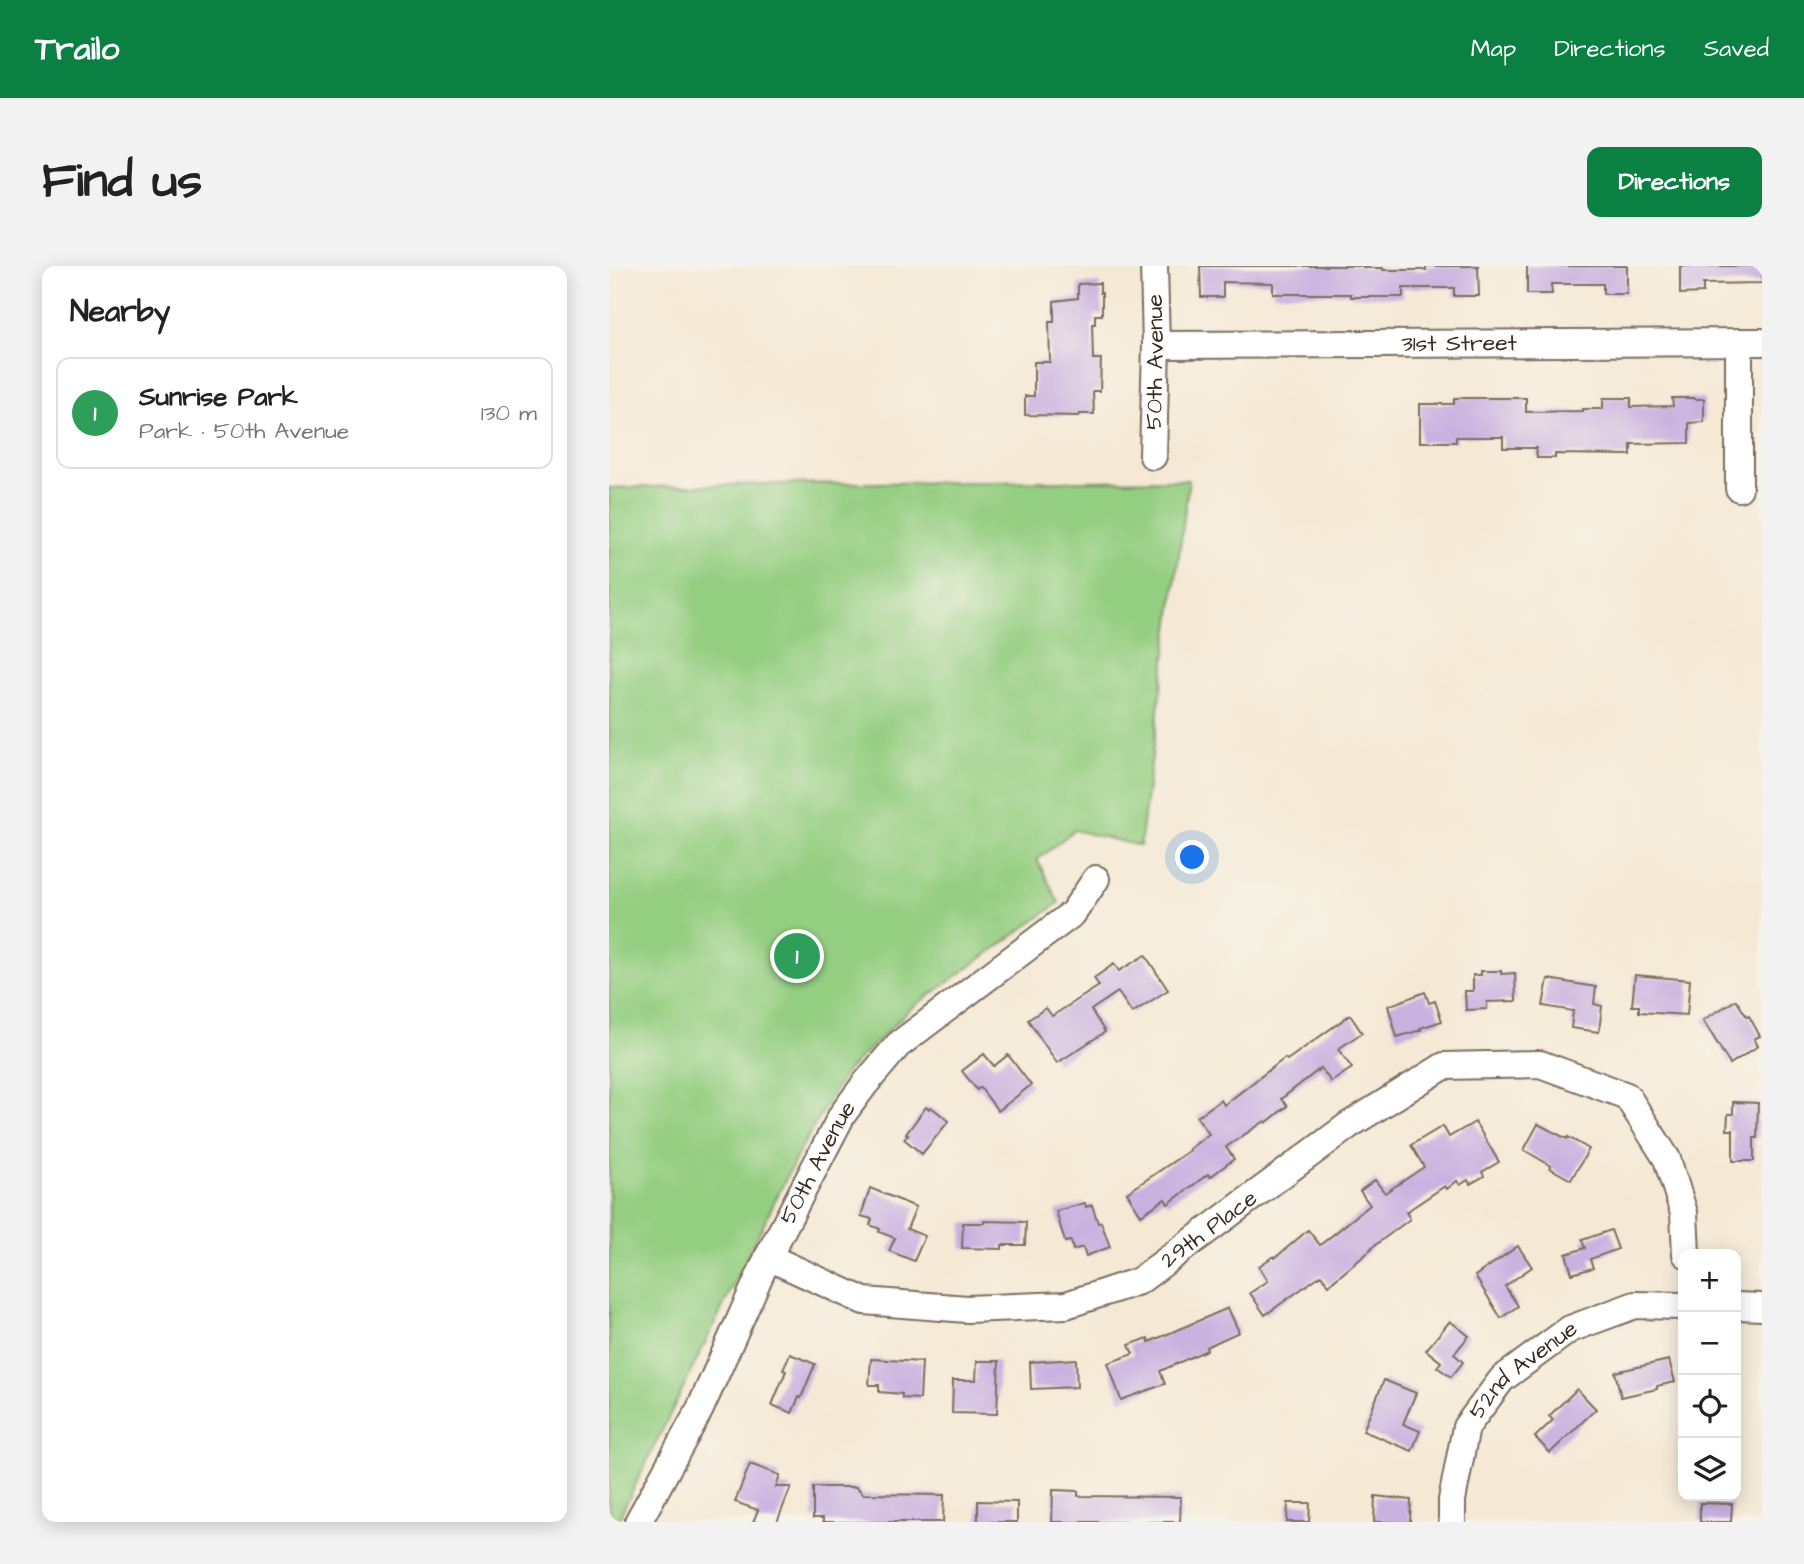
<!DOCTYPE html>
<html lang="en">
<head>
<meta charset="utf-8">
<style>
  :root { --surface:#fff; --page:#f2f2f2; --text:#222; --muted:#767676; --line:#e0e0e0; --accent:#0b8043 }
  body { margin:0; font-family:"Architects Daughter",sans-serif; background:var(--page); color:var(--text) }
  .controls { position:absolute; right:21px; bottom:21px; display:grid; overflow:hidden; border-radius:14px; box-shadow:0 4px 18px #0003 }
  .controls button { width:63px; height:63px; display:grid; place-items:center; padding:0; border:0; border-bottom:2px solid var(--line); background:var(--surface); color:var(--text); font:35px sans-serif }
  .you { position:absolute; left:584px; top:592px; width:24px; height:24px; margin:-18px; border:5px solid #fff; border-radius:50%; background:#1a73e8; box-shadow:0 0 0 10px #1a73e833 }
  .badge { display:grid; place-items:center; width:46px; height:46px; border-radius:50%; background:var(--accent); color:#fff; font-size:23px; font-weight:700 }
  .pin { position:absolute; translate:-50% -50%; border:4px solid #fff; box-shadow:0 2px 7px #0006 }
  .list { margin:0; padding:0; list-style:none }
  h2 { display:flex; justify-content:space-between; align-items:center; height:91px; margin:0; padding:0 28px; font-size:30px }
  h2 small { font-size:23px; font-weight:400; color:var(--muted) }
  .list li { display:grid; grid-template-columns:46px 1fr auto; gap:21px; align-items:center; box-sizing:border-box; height:112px; margin:0 14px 14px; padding:0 14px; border:2px solid var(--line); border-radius:14px }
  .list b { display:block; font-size:26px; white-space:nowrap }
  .list p { margin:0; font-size:23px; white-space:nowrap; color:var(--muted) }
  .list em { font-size:23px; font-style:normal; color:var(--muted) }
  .icon { flex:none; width:38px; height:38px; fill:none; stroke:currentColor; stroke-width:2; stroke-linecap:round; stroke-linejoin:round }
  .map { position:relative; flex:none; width:1153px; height:1256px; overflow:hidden; border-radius:14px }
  header { display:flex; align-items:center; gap:42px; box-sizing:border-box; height:98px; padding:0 35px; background:var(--accent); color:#fff }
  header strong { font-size:33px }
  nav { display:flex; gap:38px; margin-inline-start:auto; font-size:24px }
  .intro { display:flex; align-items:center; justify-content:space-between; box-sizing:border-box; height:168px; padding:0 42px }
  h1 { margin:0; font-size:49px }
  .button { padding:18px 32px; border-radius:14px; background:var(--accent); color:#fff; font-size:24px; font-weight:700 }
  main { display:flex; gap:42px; padding:0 42px }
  aside { flex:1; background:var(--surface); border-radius:14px; box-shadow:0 4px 18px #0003 }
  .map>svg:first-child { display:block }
  .green { fill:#94ce81; stroke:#687c50; stroke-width:2 }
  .building { fill:#c9b1e0 }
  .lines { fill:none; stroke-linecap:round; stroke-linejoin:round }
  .minor-casing { stroke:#7c6d5e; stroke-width:30 }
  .minor { stroke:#fff; stroke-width:26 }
  .labels { text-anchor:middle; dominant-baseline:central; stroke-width:6; stroke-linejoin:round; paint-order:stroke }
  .street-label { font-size:23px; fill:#3b2a1e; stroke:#f7f3e8 }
</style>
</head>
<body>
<header>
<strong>Trailo</strong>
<nav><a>Map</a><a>Directions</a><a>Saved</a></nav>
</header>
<div class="intro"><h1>Find us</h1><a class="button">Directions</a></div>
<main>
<aside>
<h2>Nearby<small></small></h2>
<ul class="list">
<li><span class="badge" style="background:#2e9e5b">1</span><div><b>Sunrise Park</b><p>Park · 50th Avenue</p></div><em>130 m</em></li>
</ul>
</aside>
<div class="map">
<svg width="1153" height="1256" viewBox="0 0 1153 1256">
  <rect width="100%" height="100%" fill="#f7f3e8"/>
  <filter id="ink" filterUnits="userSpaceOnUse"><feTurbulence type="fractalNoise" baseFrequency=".0143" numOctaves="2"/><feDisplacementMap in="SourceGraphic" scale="14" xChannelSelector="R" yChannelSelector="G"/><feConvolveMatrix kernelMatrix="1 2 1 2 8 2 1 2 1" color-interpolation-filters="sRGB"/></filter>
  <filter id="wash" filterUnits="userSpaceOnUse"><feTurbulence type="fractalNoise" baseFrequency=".00686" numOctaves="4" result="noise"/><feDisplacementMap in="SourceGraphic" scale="28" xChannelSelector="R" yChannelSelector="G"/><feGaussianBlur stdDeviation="1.57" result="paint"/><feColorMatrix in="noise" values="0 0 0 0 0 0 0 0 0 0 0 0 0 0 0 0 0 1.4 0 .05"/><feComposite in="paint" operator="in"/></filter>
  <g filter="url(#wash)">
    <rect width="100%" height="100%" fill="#f5e9d5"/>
    <!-- green -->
    <path class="green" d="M 580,214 L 531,580 L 465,564 L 428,594 L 450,637 L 300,744 L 236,807 L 190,886 L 8,1256 L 0,1256 L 0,222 L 158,218 Z"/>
    <g id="blocks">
      <!-- building -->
      <g class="building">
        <path d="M 591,0 L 754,0 L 754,2 L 774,2 L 774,4 L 817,4 L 817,0 L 869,0 L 870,30 L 845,30 L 845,22 L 794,22 L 794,31 L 742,31 L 742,28 L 664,28 L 664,17 L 614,16 L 614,31 L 592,31 Z"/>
        <path d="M 918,0 L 1018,0 L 1018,28 L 994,28 L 994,18 L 942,18 L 943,28 L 918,28 Z"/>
        <path d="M 1071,0 L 1153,0 L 1153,17 L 1094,18 L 1094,27 L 1071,28 Z"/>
        <path d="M 491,17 L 491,27 L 493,27 L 493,49 L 486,49 L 486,58 L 483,58 L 484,93 L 492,93 L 491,125 L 484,125 L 485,148 L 471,148 L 470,150 L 416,149 L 416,130 L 425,130 L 425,96 L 441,96 L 440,56 L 445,56 L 445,35 L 469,32 L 469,18 Z"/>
        <path d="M 845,132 L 917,132 L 917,146 L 974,145 L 974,143 L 994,143 L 994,132 L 1022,132 L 1022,141 L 1064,140 L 1063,132 L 1085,132 L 1085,133 L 1095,133 L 1095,156 L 1080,157 L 1080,177 L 1022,178 L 1022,189 L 946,188 L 946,192 L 928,192 L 927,182 L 894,182 L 894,171 L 847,171 L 847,176 L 811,176 L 811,138 L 845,138 Z"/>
        <path d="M 536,689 L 559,724 L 523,747 L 509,726 L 482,744 L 496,766 L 448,797 L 419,754 L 437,742 L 443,750 L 490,720 L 485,712 L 505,698 L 510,705 Z"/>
        <path d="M 872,705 L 892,705 L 892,708 L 906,707 L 907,735 L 878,736 L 878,743 L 857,744 L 856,725 L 864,725 L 864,709 L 872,709 Z"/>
        <path d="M 1026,709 L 1081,714 L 1078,749 L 1030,746 L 1030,740 L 1023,740 Z"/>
        <path d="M 939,713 L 987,721 L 985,738 L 993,740 L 990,766 L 962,762 L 964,745 L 934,740 Z"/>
        <path d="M 816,726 L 820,737 L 826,735 L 833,755 L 811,762 L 812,764 L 788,771 L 779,740 Z"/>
        <path d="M 1127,734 L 1138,751 L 1140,750 L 1151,770 L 1145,773 L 1149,780 L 1121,798 L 1094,754 Z"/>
        <path d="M 741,749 L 753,767 L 729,783 L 743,802 L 722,816 L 712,802 L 672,833 L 678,840 L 657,857 L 656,855 L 617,881 L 625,893 L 601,911 L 599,908 L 559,938 L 556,933 L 532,949 L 518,927 L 581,884 L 580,883 L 600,868 L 588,851 L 612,834 L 615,839 L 676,792 L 678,794 Z"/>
        <path d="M 375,788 L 385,800 L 399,789 L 422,819 L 389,845 L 371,821 L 368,824 L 353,805 Z"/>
        <path d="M 1124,836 L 1149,837 L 1148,872 L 1145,872 L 1145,895 L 1124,895 L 1124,864 L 1118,864 L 1119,848 L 1124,848 Z"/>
        <path d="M 317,841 L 320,843 L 322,841 L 340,855 L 313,888 L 295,873 L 299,869 L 297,868 Z"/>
        <path d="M 866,856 L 890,896 L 873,906 L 875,910 L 861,918 L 859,914 L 851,919 L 848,915 L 838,923 L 836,920 L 797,946 L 801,953 L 761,983 L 762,984 L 720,1019 L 712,1009 L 656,1049 L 641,1027 L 659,1015 L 650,1000 L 665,990 L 666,992 L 699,964 L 711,979 L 761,939 L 751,925 L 766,914 L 776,927 L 815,901 L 802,879 L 834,860 L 840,871 Z"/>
        <path d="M 929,858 L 958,873 L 959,871 L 980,883 L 962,914 L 941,902 L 942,900 L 915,884 Z"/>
        <path d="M 261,922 L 307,941 L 298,963 L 316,970 L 305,995 L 280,985 L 286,972 L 270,966 L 271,963 L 261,959 L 263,953 L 252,950 Z"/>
        <path d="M 476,937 L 477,941 L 483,939 L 489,957 L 492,956 L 501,981 L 477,990 L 474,981 L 464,984 L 462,975 L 456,976 L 447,945 Z"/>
        <path d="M 375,955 L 417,956 L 416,979 L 393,979 L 393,983 L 353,982 L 354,957 L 375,957 Z"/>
        <path d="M 1002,964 L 1009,983 L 981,993 L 984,1002 L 963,1008 L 957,988 L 976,982 L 973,974 Z"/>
        <path d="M 909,980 L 923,1001 L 896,1020 L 909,1040 L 892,1052 L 866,1010 Z"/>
        <path d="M 619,1042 L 630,1066 L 597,1081 L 598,1084 L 551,1105 L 556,1118 L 512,1134 L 499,1097 L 524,1088 L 520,1079 L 539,1072 L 540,1076 Z"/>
        <path d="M 841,1055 L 860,1070 L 845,1088 L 854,1096 L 842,1111 L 828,1101 L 832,1096 L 817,1084 Z"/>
        <path d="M 181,1088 L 206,1098 L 192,1132 L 190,1131 L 183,1147 L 163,1139 L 177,1105 L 174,1104 Z"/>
        <path d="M 262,1093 L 313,1096 L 311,1133 L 293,1132 L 293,1128 L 270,1126 L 270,1119 L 260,1119 Z"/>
        <path d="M 467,1093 L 468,1121 L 422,1123 L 421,1096 Z"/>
        <path d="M 1060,1094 L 1066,1116 L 1048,1120 L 1048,1123 L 1012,1131 L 1006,1106 Z"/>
        <path d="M 368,1095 L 390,1095 L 388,1148 L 343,1147 L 344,1114 L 367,1114 Z"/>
        <path d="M 775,1114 L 807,1127 L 794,1158 L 811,1165 L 803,1185 L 754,1165 Z"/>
        <path d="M 968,1123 L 987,1143 L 941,1187 L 926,1171 L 944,1154 L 940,1150 Z"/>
        <path d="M 141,1198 L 171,1209 L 167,1221 L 182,1221 L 168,1256 L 144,1256 L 149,1244 L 126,1236 Z"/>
        <path d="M 204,1221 L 248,1221 L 254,1228 L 335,1229 L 334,1256 L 214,1256 L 214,1252 L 204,1252 Z"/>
        <path d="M 444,1224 L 469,1225 L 469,1230 L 572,1231 L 571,1256 L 443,1256 Z"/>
        <path d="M 766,1230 L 802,1234 L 801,1256 L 765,1256 Z"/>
        <path d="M 369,1235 L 408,1236 L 408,1256 L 369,1256 Z"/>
        <path d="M 679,1237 L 701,1237 L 700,1256 L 678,1256 Z"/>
        <path d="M 1091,1237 L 1123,1238 L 1122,1256 L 1091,1256 Z"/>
      </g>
    </g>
  </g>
  <g filter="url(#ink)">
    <use href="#blocks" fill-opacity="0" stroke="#7c6d5e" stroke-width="2"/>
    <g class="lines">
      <defs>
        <g id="minor">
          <path d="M 1130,76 L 1130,222"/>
          <path id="s1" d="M 547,79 L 1153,76"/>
          <path id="s2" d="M 544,190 L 547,79 L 545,0"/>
          <path id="s3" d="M 159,991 L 255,1035 L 358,1043 L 457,1039 L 530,1015 L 740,859 L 835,800 L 931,798 L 1018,830 L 1058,893 L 1075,947 L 1077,988"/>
          <path d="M 1127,1040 L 1153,1041"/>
          <path id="s4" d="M 29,1256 L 91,1143 L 159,991 L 233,849 L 256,818 L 289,779 L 464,647 L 487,613"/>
          <path id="s5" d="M 843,1256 L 843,1234 L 857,1161 L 893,1113 L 961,1063 L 1026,1039 L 1074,1040"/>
        </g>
      </defs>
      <!-- minor casing -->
      <use href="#minor" class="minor-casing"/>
      <!-- minor -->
      <use href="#minor" class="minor"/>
    </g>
  </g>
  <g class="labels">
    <!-- street labels -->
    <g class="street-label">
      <text stroke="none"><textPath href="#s1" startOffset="303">31st Street</textPath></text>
      <text stroke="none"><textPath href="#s2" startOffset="94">50th Avenue</textPath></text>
      <text stroke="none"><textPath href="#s4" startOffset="402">50th Avenue</textPath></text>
      <text stroke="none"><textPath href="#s3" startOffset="472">29th Place</textPath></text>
      <text stroke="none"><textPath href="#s5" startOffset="178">52nd Avenue</textPath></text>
    </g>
  </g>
</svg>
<div class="controls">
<button>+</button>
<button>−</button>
<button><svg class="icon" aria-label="locate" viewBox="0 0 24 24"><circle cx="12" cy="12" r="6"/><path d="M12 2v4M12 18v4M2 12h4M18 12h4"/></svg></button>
<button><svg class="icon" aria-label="layers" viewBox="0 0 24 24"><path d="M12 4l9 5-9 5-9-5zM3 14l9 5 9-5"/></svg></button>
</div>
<div class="you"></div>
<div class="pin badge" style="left:188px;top:690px;background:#2e9e5b">1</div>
</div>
</main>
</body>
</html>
